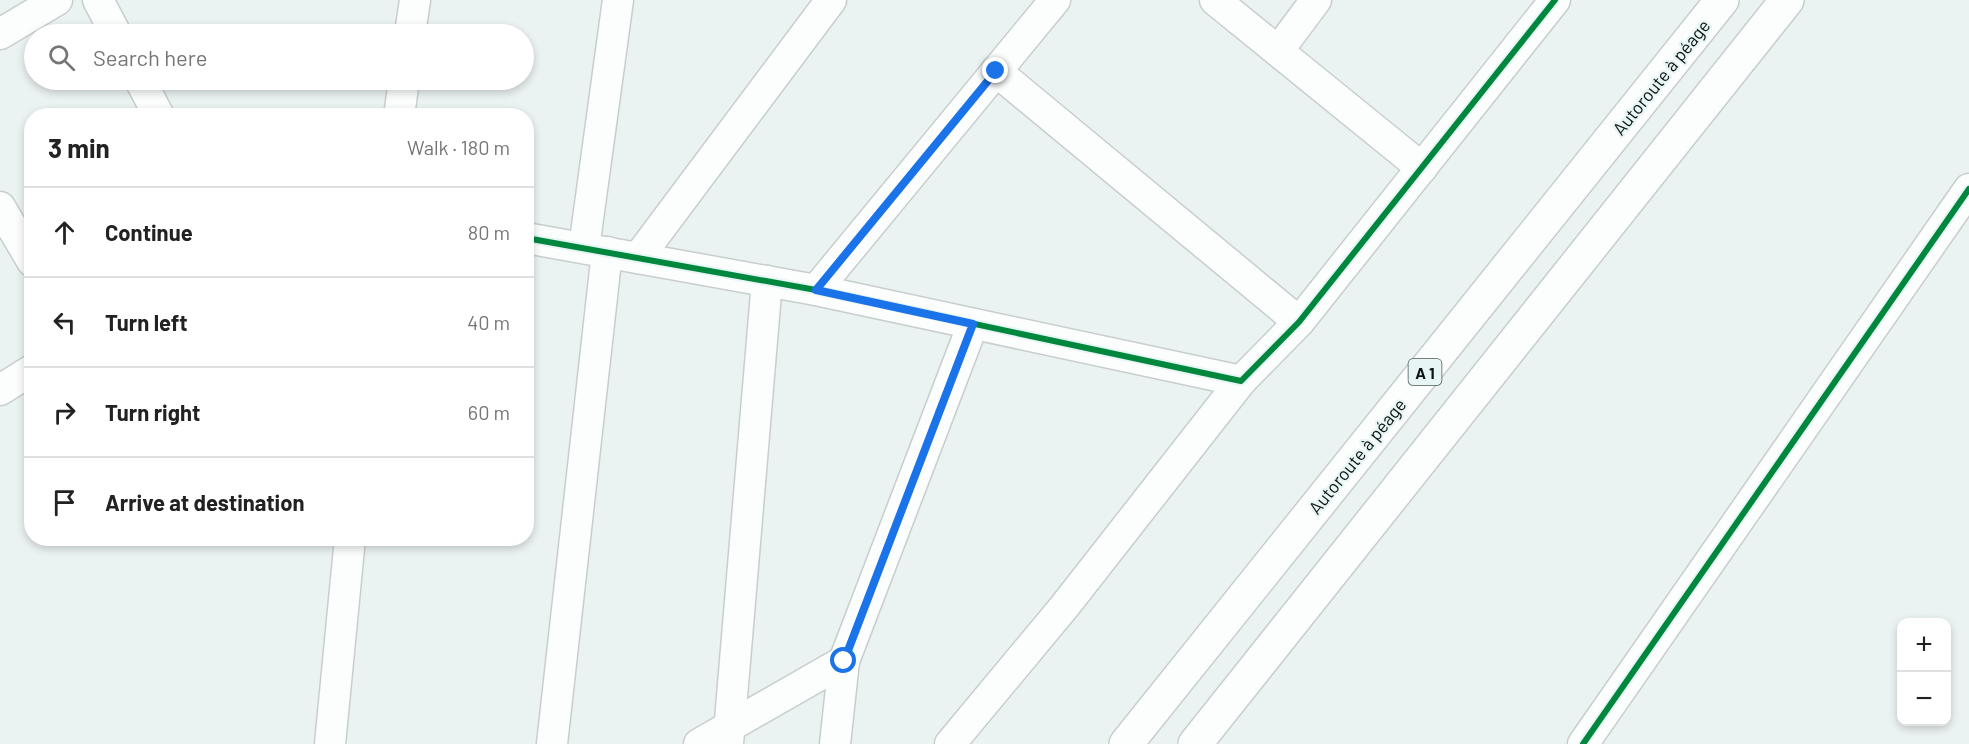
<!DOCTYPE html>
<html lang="en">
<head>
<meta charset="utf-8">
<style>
  :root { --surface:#fff; --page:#f6f6f6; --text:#222; --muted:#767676; --line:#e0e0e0 }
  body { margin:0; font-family:Barlow,sans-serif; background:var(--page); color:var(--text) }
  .controls { position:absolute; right:18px; bottom:18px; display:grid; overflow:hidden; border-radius:12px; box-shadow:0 3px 9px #0003 }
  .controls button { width:54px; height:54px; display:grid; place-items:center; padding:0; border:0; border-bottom:2px solid var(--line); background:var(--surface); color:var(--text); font:30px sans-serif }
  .stop { position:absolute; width:18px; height:18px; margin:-14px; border:4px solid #1a73e8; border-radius:50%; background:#fff }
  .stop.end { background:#1a73e8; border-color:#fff; box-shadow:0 2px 6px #0008 }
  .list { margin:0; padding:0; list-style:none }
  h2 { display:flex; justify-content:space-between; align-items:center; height:78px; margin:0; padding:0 24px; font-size:26px }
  h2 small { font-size:20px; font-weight:400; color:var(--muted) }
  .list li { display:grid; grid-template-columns:39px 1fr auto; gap:18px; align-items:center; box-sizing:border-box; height:90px; padding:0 24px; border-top:2px solid var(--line) }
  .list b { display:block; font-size:22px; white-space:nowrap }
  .list em { font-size:20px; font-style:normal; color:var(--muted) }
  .icon { flex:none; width:33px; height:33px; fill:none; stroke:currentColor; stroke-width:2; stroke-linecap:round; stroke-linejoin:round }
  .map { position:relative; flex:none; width:1969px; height:744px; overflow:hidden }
  .search { position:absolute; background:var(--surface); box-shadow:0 3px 9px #0003; left:24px; top:24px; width:510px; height:66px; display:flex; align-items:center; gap:15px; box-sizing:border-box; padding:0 21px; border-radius:33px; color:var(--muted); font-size:22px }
  .panel { position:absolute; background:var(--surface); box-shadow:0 3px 9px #0003; left:24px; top:108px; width:510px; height:438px; border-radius:24px }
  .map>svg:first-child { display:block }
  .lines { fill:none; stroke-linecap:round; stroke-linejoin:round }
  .minor-casing { stroke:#c8cece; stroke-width:33 }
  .highway-casing { stroke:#c8cece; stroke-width:36 }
  .minor { stroke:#fcfdfd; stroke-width:30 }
  .highway { stroke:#fcfdfd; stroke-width:33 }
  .cycleway-casing { stroke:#e8f5f5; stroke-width:10 }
  .cycleway { stroke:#00873e; stroke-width:6 }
  .route { stroke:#1a73e8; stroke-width:8 }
  .labels { text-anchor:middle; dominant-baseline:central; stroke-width:4.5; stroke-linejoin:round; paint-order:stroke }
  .shield { fill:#e8f5f5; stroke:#4f5656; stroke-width:1.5 }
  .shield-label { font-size:16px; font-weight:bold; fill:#0e1212 }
  .street-label { font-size:18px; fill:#0e1212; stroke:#e8f5f5 }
</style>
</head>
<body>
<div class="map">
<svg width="1969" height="744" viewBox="0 0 1969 744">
  <rect width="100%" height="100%" fill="#ebf2f2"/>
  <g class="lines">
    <defs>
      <g id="minor">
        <path d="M 98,0 L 116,34"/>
        <path d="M 1215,0 L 1422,168"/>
        <path d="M 0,34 L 57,0"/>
        <path d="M 410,34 L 415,0"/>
        <path d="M 1278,51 L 1316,0"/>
        <path d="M 996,71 L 1299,322"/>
        <path d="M 140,80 L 159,116"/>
        <path d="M 399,116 L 404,80"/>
        <path d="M 0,207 L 32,261"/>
        <path d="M 526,238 L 816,290 L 1241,381 L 1299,322 L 1555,0"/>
        <path d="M 584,248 L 618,0"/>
        <path d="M 638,258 L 831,0"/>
        <path d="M 816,290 L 1055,0"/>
        <path d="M 0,390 L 32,370"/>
        <path d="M 330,744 L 350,538"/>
        <path d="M 552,744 L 607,252"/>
        <path d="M 699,744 L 844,661"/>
        <path d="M 728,744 L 767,281"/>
        <path d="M 835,744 L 844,661 L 973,324"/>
        <path d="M 950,744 L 1064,607 L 1241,381"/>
        <path d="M 1583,744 L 1969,189"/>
      </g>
      <g id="highway">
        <path d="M 1126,744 L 1722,0"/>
        <path d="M 1195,744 L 1787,0"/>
      </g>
    </defs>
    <!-- minor casing -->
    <use href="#minor" class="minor-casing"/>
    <!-- highway casing -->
    <use href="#highway" class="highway-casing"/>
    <!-- minor -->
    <use href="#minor" class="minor"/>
    <!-- highway -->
    <use href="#highway" class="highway"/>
    <defs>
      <g id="cycleway">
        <path d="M 526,238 L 816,290 L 1241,381 L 1299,322 L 1555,0"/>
        <path d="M 1583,744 L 1969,189"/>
      </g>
    </defs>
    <!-- cycleway casing -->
    <use href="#cycleway" class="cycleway-casing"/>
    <!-- cycleway -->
    <use href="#cycleway" class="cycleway"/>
  </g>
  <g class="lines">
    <!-- route -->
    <path class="route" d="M 844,661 L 973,324 L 816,290 L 996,71"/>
  </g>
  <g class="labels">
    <!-- shield labels -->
    <rect class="shield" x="1408.5" y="359" width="33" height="26" rx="4.5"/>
    <g class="shield-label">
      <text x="1425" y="372">A 1</text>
    </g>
    <!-- street labels -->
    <g class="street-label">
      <text transform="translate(1661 77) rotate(-51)">Autoroute à péage</text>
      <text transform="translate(1357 456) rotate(-51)">Autoroute à péage</text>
    </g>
  </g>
</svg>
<div class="controls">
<button>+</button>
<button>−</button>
</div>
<div class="stop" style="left:844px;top:661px"></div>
<div class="stop end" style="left:996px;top:71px"></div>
<div class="search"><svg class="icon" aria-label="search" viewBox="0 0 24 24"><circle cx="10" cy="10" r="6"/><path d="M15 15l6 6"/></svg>Search here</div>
<section class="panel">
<h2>3 min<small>Walk · 180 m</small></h2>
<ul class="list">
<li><svg class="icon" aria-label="ahead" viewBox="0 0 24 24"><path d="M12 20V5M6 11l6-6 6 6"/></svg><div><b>Continue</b></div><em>80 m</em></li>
<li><svg class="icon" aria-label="left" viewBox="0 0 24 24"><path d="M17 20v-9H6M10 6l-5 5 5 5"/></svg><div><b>Turn left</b></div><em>40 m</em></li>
<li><svg class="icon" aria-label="right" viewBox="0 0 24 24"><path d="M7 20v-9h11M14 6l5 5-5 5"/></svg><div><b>Turn right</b></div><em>60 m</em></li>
<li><svg class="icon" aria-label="arrive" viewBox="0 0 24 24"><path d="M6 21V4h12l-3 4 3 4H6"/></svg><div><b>Arrive at destination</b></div></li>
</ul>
</section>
</div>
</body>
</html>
